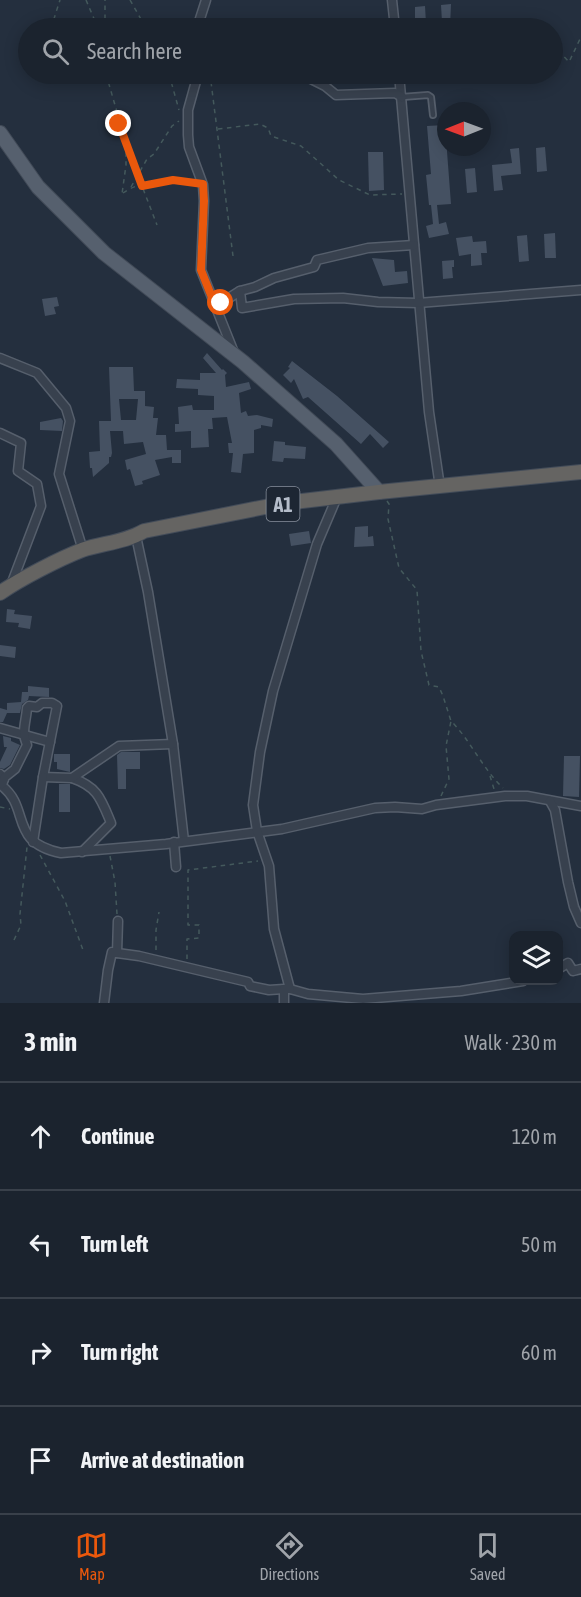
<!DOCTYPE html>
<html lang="en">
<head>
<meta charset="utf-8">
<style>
  :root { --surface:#1b232e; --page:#282f3a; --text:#f1f3f6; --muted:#a0a4aa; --line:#39404a; --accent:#ea580c }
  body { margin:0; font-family:"Asap Condensed",sans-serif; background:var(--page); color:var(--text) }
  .controls { position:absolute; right:18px; bottom:18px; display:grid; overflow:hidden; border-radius:12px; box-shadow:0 3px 15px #0003 }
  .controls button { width:54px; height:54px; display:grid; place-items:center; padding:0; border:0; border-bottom:2px solid var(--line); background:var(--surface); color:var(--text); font:30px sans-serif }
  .compass { position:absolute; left:437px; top:102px; width:54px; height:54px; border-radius:50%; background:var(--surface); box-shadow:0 3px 15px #0003; rotate:269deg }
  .stop { position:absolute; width:18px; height:18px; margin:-14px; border:4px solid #ea580c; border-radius:50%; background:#fff }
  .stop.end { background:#ea580c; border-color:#fff; box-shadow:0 2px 6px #0008 }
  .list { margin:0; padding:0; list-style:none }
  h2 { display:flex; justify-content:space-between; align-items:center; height:78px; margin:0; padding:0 24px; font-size:26px }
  h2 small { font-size:20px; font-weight:400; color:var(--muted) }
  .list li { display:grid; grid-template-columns:39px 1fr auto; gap:18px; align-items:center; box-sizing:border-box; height:108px; padding:0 24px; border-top:2px solid var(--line) }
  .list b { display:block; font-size:22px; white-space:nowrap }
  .list em { font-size:20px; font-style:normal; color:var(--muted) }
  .icon { flex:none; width:33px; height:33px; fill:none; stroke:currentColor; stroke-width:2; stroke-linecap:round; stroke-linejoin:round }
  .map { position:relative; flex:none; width:581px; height:1003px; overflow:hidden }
  .search { position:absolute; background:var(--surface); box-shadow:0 3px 15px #0003; left:18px; right:18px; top:18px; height:66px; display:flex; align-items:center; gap:15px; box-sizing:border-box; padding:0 21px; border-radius:33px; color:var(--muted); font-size:22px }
  .sheet { height:510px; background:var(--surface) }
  nav { display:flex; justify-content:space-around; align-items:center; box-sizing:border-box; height:84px; border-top:2px solid var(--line); background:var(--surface); font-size:16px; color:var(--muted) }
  nav a { display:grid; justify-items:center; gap:3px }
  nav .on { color:var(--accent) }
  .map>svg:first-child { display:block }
  .building { fill:#455162; fill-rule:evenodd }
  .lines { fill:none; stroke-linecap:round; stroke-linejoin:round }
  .service-casing { stroke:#565f6c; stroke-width:8 }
  .minor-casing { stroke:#565f6c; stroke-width:11 }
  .primary-casing { stroke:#414a57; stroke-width:16 }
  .trunk-casing { stroke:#434c59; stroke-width:16 }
  .path { stroke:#44595c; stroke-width:1.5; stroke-dasharray:4.5 4.5; stroke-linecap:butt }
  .service { stroke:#38414e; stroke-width:4.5 }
  .minor { stroke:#38414e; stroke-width:8 }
  .primary { stroke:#56606e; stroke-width:14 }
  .trunk { stroke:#656462; stroke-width:14 }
  .route { stroke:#ea580c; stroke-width:8 }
  .labels { text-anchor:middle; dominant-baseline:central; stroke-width:4.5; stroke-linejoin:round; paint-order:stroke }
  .shield { fill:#1d2633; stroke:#878f9c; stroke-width:1.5 }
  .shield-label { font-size:20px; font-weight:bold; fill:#b4bcc9 }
</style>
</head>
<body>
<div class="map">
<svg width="581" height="1003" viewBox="0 0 581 1003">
  <rect width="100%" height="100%" fill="#242f3e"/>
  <!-- building -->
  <g class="building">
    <path d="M 451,4 L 450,28 L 415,28 L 415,7 L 425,6 L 426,23 L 442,22 L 441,5 Z"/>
    <path d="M 445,125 L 451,204 L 437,205 L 439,224 L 446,222 L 449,234 L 429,238 L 426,226 L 433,224 L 431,205 L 429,205 L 426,175 L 431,174 L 427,126 Z"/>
    <path d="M 545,147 L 547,171 L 537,172 L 536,148 Z"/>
    <path d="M 519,148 L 521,174 L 501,176 L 503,190 L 494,191 L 492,165 L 512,163 L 510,149 Z"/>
    <path d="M 368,152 L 383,152 L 384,190 L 369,191 Z"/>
    <path d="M 475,168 L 477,192 L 467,193 L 465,169 Z"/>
    <path d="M 555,233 L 556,258 L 545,258 L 544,234 Z"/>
    <path d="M 527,235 L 529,261 L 519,262 L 517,236 Z"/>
    <path d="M 472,236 L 473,242 L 486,241 L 487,253 L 481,253 L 482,265 L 471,266 L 471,254 L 459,256 L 456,238 Z"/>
    <path d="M 372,258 L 394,260 L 395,272 L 407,271 L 408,283 L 383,286 Z"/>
    <path d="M 454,260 L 454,267 L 452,267 L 453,278 L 443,279 L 442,261 Z"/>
    <path d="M 57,297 L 59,306 L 54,307 L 56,314 L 45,316 L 42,299 Z"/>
    <path d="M 207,353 L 222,370 L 223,369 L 227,373 L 225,375 L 226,387 L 249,382 L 251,389 L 239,393 L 241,413 L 246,411 L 248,416 L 257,415 L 273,419 L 272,427 L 261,425 L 261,428 L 254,430 L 254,453 L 243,454 L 241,473 L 231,472 L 233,453 L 229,453 L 228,443 L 232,443 L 227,417 L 212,418 L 213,429 L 208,429 L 209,447 L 191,448 L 191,431 L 175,432 L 175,424 L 179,424 L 178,407 L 192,405 L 193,410 L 214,410 L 214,396 L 198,395 L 198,389 L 176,388 L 177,379 L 200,380 L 200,373 L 216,373 L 203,358 Z"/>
    <path d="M 292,361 L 337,396 L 389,442 L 383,448 L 370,434 L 361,444 L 308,397 L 303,399 L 294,379 L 291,383 L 283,375 L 290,368 L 288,367 Z"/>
    <path d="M 109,367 L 133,367 L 134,391 L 145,391 L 145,406 L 154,407 L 153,418 L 158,418 L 156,435 L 166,435 L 167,450 L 181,450 L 181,463 L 172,463 L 172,457 L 155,460 L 160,475 L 142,481 L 143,484 L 135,486 L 130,469 L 127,470 L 125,460 L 146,454 L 143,442 L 124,444 L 123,431 L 110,431 L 112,453 L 111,457 L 109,457 L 109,463 L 93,477 L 92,468 L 90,468 L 89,452 L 100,451 L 99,421 L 111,421 ZM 119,399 L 138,399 L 136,420 L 121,420 Z"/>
    <path d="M 61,418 L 63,421 L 62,431 L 40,430 L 40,422 Z"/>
    <path d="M 274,441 L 285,442 L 285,445 L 306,447 L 305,459 L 284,458 L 283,462 L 272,461 Z"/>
    <path d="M 368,526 L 368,537 L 373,536 L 374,546 L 354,547 L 355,527 Z"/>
    <path d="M 309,531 L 311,543 L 291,546 L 289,534 Z"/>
    <path d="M 7,609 L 15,610 L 14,614 L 32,616 L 30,629 L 18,627 L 19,623 L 6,622 Z"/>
    <path d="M 0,645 L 16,647 L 15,658 L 0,656 Z"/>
    <path d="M 28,686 L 49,688 L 49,697 L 29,696 L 28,700 L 22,704 L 20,713 L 7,713 L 3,722 L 0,722 L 0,708 L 7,710 L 7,703 L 21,702 L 22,692 L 28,692 Z"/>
    <path d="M 3,736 L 11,738 L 11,741 L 20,745 L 10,765 L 4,769 L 0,768 L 0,762 L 7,747 L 4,747 Z"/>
    <path d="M 121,752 L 140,752 L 140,769 L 126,769 L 126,789 L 118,789 L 117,755 Z"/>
    <path d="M 54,754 L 70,754 L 70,772 L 57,769 L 57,762 L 54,762 Z"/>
    <path d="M 564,756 L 580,756 L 579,797 L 563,796 Z"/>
    <rect x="59" y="784" width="11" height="28"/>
  </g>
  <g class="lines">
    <defs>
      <path id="service" d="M 402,97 L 428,95 L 431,97 L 433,115"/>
      <g id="minor">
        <path d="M 392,0 L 395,28"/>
        <path d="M 197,28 L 206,0"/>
        <path d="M 198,74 L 188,110 L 188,135 L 189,147 L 203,185 L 204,201 L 201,270 L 217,310"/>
        <path d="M 399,74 L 429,412 L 440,487"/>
        <path d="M 198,75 L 307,77 L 325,86 L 336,95 L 395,93 L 402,97"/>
        <path d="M 240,291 L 255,287 L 274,278 L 314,267 L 317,260 L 368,248 L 414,245"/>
        <path d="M 233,350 L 217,310 L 221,303 L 240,291 L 242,308 L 294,299 L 343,298 L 378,302 L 418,303 L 581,290"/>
        <path d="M 0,358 L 37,373 L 66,408 L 70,421 L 59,474 L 83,550"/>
        <path d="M 0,433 L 21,443 L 18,471 L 37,484 L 41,506 L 11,585"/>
        <path d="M 0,728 L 50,742"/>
        <path d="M 173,744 L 184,841"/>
        <path d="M 0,774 L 3,777 L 2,786 C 31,809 8,842 61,853 L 166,844 L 282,829 L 375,808 L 395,807 L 422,809 L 436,805 L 505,796 L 527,796 L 581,806"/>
        <path d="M 72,778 C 98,787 101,799 111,823 L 82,852"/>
        <path d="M 2,784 L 5,777 L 15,769 L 27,745 C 21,731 26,723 27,708 L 29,706 L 37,707 L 42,703 L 52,703 L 57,706 L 43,777 L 72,778 L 119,746 L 173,744 L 148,592 L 136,536"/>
        <path d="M 550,801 L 555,810 L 568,882 L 574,907 L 581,923"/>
        <path d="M 33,842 L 43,777"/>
        <path d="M 174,842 L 176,867"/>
        <path d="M 117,953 L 139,956 L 248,982 L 250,986 L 269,990 L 284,989"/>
        <path d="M 558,969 L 568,963 L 573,971 L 581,969"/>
        <path d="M 290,989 L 308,994 L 363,999 L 461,991 L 523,981"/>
        <path d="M 104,1003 L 108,970 L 112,952 L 117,953 L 118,921"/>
        <path d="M 284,1003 L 284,989 L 290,989 L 274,929 L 269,866 L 257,831 L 253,805 L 260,752 L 273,691 L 317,544 L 337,497"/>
      </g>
      <path id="primary" d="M 0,133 L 38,187 L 104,253 L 243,362 L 336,444 L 379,492"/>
      <path id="trunk" d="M 0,593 C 20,579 59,559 82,550 C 103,543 126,542 144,531 L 285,503 L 379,492 L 581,472"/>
    </defs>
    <!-- service casing -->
    <use href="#service" class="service-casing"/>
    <!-- minor casing -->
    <use href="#minor" class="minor-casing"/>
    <!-- primary casing -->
    <use href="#primary" class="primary-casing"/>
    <!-- trunk casing -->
    <use href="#trunk" class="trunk-casing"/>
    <!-- path -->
    <g class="path">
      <path d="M 86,0 L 98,28"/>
      <path d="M 130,0 L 146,28"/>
      <path d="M 51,28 L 60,0"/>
      <path d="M 105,28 L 105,0"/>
      <path d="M 552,44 L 569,62 L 581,37"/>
      <path d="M 106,74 L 126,143 L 126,165 L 122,194"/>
      <path d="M 169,74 L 179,110"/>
      <path d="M 107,76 L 189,76"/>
      <path d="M 211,82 L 233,256"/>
      <path d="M 218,129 L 260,124 L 268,128 L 271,136 L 301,146 L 339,180 L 370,195 L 402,194"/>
      <path d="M 127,147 L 157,225"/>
      <path d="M 131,187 L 147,159 L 154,154 L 172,126 L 179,121"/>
      <path d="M 123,193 C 143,179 170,180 193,183"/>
      <path d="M 387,501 L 389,504 L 388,519 L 399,568 L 417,590 L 421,651 L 429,685 L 439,687 L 443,696 L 451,721"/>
      <path d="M 490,776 L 494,789"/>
      <path d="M 441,796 L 449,779 L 446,746 L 451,721 C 471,741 482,768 503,788"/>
      <path d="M 0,807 L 10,809"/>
      <path d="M 40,855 L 65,901 L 83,950"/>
      <path d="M 110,856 L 115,882 L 117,914"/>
      <path d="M 14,940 L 21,925 L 20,914 L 27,847"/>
      <path d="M 156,950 L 156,930 L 159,912"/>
      <path d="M 187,959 L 187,939 L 199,938 L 199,925 L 188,925 L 188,870 L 258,861"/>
    </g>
    <!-- service -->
    <use href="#service" class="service"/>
    <!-- minor -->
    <use href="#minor" class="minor"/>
    <!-- primary -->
    <use href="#primary" class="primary"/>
    <!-- trunk -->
    <use href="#trunk" class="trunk"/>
  </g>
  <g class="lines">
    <!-- route -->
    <path class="route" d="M 119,124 L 142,186 L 173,180 L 203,184 L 204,201 L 201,270 L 217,310 L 221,303"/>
  </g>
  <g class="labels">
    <!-- shield labels -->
    <rect class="shield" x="266.5" y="487" width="33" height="34" rx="4.5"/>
    <g class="shield-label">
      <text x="283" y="504">A1</text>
    </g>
  </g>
</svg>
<div class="controls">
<button><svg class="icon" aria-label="layers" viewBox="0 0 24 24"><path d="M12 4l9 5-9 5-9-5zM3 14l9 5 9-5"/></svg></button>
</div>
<svg class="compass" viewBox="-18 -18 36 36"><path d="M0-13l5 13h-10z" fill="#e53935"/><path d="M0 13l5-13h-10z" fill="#a0a4aa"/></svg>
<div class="stop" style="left:221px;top:303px"></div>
<div class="stop end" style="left:119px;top:124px"></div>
<div class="search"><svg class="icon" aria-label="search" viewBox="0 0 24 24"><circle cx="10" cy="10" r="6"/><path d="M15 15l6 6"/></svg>Search here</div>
</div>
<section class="sheet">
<h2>3 min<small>Walk · 230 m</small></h2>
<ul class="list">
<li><svg class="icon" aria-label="ahead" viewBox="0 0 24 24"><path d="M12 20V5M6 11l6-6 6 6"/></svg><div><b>Continue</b></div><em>120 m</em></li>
<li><svg class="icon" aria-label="left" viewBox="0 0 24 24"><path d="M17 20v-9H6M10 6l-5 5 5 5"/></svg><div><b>Turn left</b></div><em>50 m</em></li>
<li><svg class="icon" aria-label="right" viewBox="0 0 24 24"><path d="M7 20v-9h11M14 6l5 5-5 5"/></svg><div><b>Turn right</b></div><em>60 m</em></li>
<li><svg class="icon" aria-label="arrive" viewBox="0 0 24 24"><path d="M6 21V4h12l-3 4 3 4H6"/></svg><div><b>Arrive at destination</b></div></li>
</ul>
</section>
<nav>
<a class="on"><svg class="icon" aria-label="map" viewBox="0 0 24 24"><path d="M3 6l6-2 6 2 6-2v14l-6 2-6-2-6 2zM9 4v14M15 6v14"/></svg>Map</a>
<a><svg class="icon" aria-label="directions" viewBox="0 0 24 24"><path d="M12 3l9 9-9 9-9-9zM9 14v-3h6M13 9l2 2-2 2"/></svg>Directions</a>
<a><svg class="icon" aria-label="saved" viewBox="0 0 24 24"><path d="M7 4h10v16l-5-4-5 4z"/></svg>Saved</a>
</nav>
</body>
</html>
